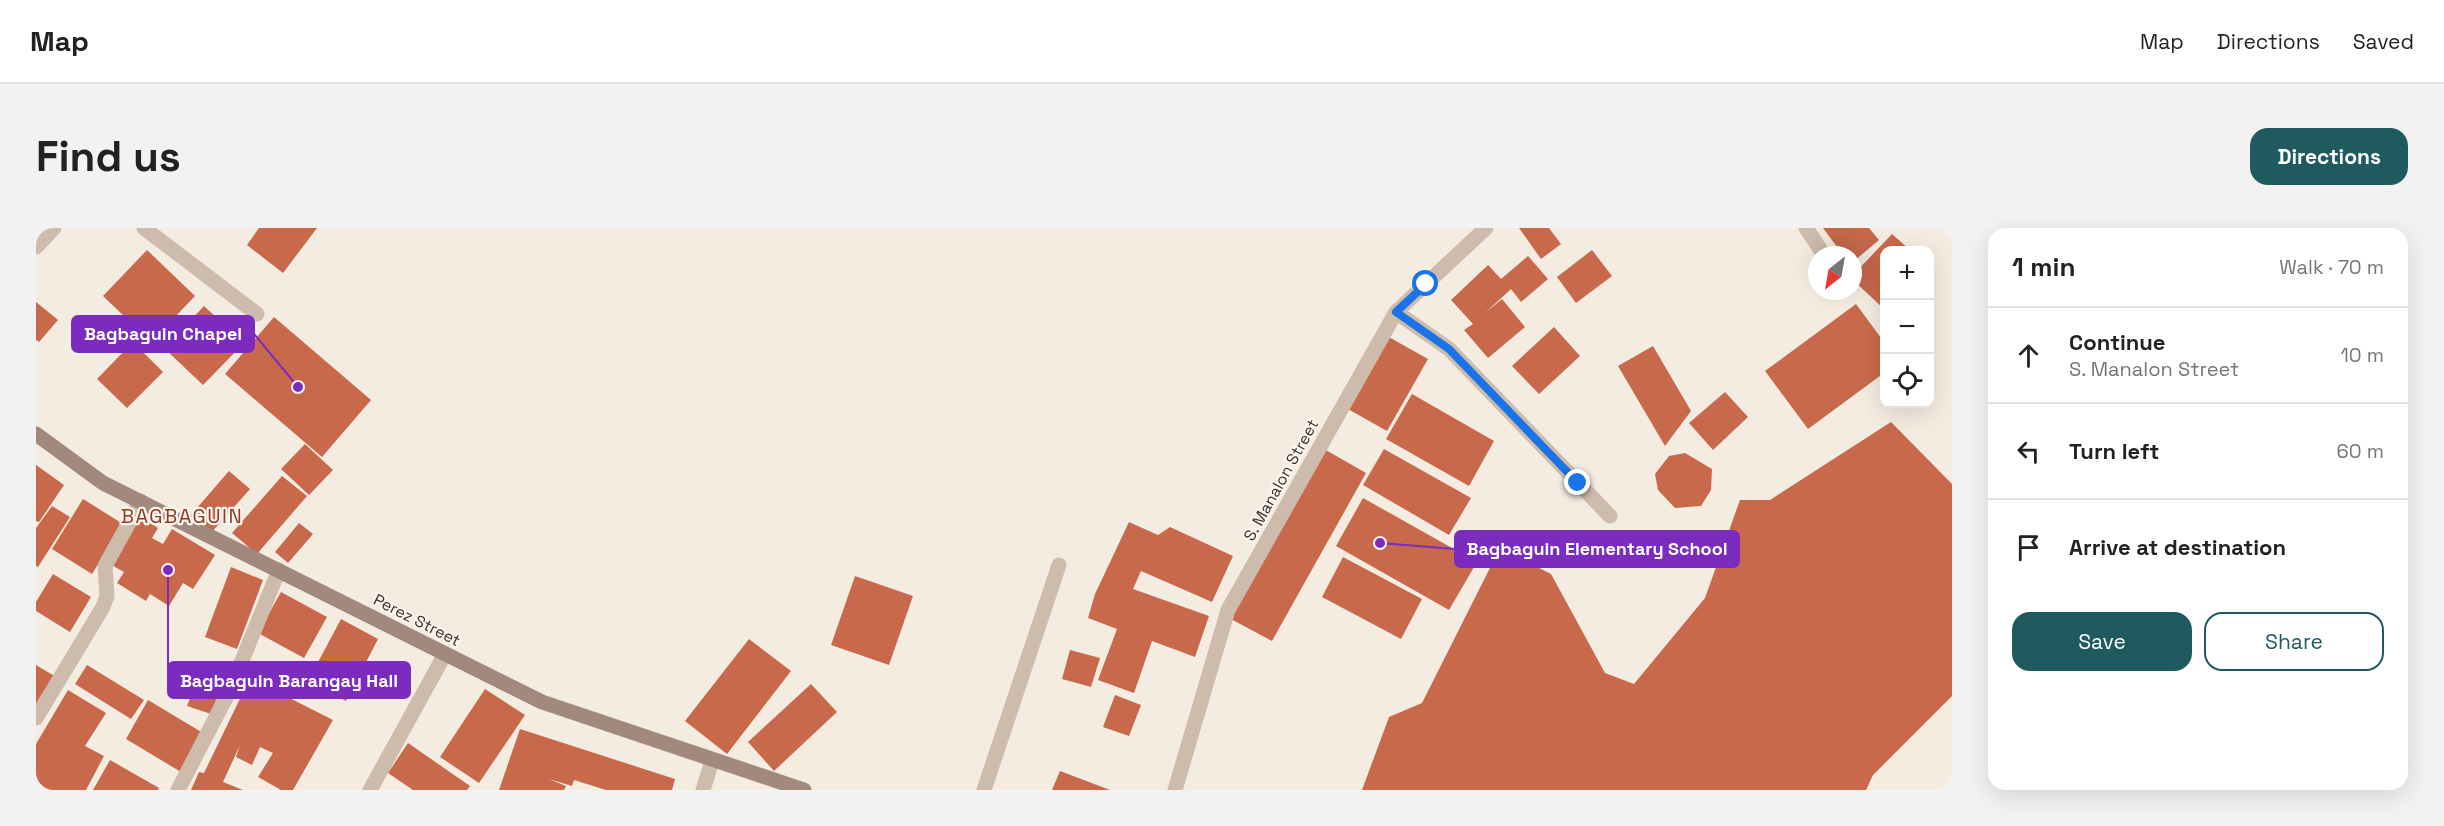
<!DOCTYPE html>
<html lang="en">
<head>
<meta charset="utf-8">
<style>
  :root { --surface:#fff; --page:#f2f2f2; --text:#222; --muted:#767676; --line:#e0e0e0; --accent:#1f5a5e }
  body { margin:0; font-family:"Space Grotesk",sans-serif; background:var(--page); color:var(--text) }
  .controls { position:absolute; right:18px; top:18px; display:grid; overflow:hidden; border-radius:12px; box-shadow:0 6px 24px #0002 }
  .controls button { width:54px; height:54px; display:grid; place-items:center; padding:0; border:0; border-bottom:2px solid var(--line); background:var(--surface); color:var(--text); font:30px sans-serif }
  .compass { position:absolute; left:1772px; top:18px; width:54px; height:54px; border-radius:50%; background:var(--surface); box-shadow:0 6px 24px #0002; rotate:211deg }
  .stop { position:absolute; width:18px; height:18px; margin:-14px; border:4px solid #1a73e8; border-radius:50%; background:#fff }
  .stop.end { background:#1a73e8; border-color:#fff; box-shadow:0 2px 6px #0008 }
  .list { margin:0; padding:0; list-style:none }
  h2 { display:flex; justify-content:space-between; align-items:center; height:78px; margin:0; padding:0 24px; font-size:26px }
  h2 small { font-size:20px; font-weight:400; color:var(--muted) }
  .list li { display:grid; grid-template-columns:39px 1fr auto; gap:18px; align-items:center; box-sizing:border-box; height:96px; padding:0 24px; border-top:2px solid var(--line) }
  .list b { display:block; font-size:22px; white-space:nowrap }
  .list p { margin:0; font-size:20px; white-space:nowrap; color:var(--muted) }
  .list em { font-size:20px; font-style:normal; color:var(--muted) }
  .actions { display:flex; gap:12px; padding:18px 24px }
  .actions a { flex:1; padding:14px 0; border:2px solid var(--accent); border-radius:18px; text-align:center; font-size:21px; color:var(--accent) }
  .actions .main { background:var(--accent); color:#fff }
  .icon { flex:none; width:33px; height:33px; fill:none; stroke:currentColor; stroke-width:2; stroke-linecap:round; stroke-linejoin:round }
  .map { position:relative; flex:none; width:1916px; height:562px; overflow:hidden; border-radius:18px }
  header { display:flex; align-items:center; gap:36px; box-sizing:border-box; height:84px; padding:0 30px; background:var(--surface); border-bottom:2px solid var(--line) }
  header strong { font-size:28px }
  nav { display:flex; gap:33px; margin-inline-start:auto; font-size:21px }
  .intro { display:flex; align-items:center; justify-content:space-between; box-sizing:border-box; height:144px; padding:0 36px }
  h1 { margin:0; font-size:42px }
  .button { padding:15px 27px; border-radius:18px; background:var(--accent); color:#fff; font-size:21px; font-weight:700 }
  main { display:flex; gap:36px; padding:0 36px }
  aside { flex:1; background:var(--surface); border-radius:18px; box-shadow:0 6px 24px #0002 }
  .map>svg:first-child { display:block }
  .building { fill:#c8694b }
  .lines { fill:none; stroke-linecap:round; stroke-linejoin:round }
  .lane { stroke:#cdbbac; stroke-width:15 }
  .street { stroke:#cdbbac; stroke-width:15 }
  .secondary { stroke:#a18a7d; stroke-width:15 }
  .route { stroke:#1a73e8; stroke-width:8 }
  .labels { text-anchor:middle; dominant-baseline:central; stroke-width:4.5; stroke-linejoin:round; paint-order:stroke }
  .street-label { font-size:16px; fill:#3b302b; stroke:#fbf5ee }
  .quarter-label { font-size:20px; letter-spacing:1.5px; fill:#8c3b22; stroke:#fbf5ee }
  .leader { fill:none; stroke:#7b2cbf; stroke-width:2 }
  .callout-dot { fill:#7b2cbf; stroke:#fbf5ee; stroke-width:2 }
  .callout { fill:#7b2cbf; stroke:#7b2cbf; stroke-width:2 }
  .callout-label { font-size:18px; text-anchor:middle; font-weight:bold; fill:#fff }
</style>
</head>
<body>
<header>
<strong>Map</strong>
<nav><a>Map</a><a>Directions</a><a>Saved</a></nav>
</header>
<div class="intro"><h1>Find us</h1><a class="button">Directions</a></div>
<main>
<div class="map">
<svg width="1916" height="562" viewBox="0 0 1916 562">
  <rect width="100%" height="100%" fill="#f4ebe1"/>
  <!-- building -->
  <g class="building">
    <path d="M 223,0 L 281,0 L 247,45 L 211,17 Z"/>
    <path d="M 1483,0 L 1513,0 L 1525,16 L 1505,31 Z"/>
    <path d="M 1787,0 L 1833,0 L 1843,12 L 1817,34 L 1817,27 L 1807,27 Z"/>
    <path d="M 1856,6 L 1874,22 L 1848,22 L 1848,81 L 1817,52 L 1817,47 Z"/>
    <path d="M 111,22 L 159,68 L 115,114 L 67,68 Z"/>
    <path d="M 1556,22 L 1576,48 L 1540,75 L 1521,49 Z"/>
    <path d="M 1492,28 L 1512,51 L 1485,74 L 1475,61 L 1449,85 L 1466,71 L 1489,99 L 1452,130 L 1428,102 L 1437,96 L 1415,72 L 1452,37 L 1465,51 Z"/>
    <path d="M 0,74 L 22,92 L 3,114 L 0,112 Z"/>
    <path d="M 1820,76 L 1848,114 L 1848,145 L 1772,201 L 1729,143 Z"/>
    <path d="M 168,78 L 208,115 L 167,157 L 128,120 Z"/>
    <path d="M 238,89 L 335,172 L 286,229 L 189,146 Z"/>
    <path d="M 1518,99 L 1544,128 L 1503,166 L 1476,138 Z"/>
    <path d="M 1351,108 L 1392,131 L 1351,203 L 1310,180 Z"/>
    <path d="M 97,114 L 127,144 L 91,180 L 61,151 Z"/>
    <path d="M 1617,118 L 1655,183 L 1629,218 L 1582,138 Z"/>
    <path d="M 1689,164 L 1712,189 L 1677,222 L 1653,195 Z"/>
    <path d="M 1376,166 L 1458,213 L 1433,258 L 1350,211 Z"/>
    <path d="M 1855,194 L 1916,256 L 1916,468 L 1837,547 L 1830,562 L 1326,562 L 1353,489 L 1386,475 L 1464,320 L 1515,346 L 1569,445 L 1598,456 L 1669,370 L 1704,272 L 1734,272 Z"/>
    <path d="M 269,216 L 297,242 L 273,267 L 245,241 Z"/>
    <path d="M 1288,221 L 1330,245 L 1236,413 L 1193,390 Z"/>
    <path d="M 1348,221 L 1435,270 L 1413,307 L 1327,257 Z"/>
    <path d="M 1649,225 L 1676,241 L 1675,262 L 1665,278 L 1639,280 L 1622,262 L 1619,246 L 1633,228 Z"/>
    <path d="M 0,237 L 28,257 L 3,294 L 0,293 Z"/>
    <path d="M 193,243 L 214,261 L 174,306 L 154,288 Z"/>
    <path d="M 246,248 L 271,268 L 221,326 L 196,305 Z"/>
    <path d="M 1327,270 L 1441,334 L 1413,382 L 1300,318 Z"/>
    <path d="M 47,271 L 87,296 L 56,346 L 16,321 Z"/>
    <path d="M 16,278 L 34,289 L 2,339 L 0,338 L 0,300 Z"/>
    <path d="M 101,287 L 122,300 L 116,310 L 127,316 L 136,301 L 179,327 L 157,361 L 147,355 L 133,378 L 114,366 L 110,373 L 81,355 L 88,344 L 72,335 Z"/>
    <path d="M 1093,294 L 1122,307 L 1134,299 L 1197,328 L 1176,374 L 1105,343 L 1097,361 L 1173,388 L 1159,429 L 1116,413 L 1098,465 L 1062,452 L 1081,401 L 1052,390 L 1059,366 Z"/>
    <path d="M 263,295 L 277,306 L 252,335 L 239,324 Z"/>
    <path d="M 1307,329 L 1386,371 L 1365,411 L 1286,369 Z"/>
    <path d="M 195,339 L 227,352 L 201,421 L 169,409 Z"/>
    <path d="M 17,346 L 55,369 L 34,404 L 0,383 L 0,374 Z"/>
    <path d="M 819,348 L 877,368 L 853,437 L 795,417 Z"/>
    <path d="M 245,364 L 291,389 L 268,430 L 222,405 Z"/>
    <path d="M 305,391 L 342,411 L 310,473 L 272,453 Z"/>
    <path d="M 713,411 L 755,443 L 691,526 L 649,493 Z"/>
    <path d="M 1034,422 L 1064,430 L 1055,459 L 1026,451 Z"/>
    <path d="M 0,437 L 20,449 L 0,485 Z"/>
    <path d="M 51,437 L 108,472 L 95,491 L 39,456 Z"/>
    <path d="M 166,438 L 189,446 L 175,486 L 151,478 Z"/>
    <path d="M 214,450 L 297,492 L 257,562 L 245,562 L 222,549 L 237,525 L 224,519 L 216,537 L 200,529 L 204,517 L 187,554 L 207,562 L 155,562 L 163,544 L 168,545 Z"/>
    <path d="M 775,456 L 801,484 L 738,543 L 712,514 Z"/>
    <path d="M 449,461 L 489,487 L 443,555 L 404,529 Z"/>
    <path d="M 32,462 L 70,485 L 49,518 L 68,528 L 50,562 L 0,562 L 0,516 Z"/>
    <path d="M 1079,467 L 1105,477 L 1093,508 L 1067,499 Z"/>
    <path d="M 112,472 L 167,505 L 145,544 L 90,511 Z"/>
    <path d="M 484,501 L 639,551 L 636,562 L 570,562 L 538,552 L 536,558 L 513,551 L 530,558 L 528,562 L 463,562 Z"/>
    <path d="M 372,515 L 434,558 L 431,562 L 377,562 L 352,545 Z"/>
    <path d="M 74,532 L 123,560 L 122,562 L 57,562 Z"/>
    <path d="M 1024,543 L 1053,554 L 1074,562 L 1016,562 Z"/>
  </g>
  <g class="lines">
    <!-- lane -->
    <g class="lane">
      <path d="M 1770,0 L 1788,27"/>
      <path d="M 334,562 L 409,426"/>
      <path d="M 667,562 L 676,533"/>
      <path d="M 948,562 L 1023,337"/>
    </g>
    <!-- street -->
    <g class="street">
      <path d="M 108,0 L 221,86"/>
      <path d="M 0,19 L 18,0"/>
      <path d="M 1360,84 L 1413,121 L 1574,288"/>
      <path d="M 0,490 L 67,379 L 71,368 L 69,338 L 105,273"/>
      <path d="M 142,562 L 194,462 L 243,342"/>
      <path d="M 1139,562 L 1192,382 L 1360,84 L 1450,0"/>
    </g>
    <!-- secondary -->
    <path class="secondary" d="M 0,206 L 67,255 L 506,474 L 768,562"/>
  </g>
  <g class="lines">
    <!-- route -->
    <path class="route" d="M 1390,56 L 1360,84 L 1413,121 L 1542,255"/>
  </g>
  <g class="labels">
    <!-- street labels -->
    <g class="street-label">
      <text transform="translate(1245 252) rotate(-61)">S. Manalon Street</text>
      <text transform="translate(381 392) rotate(27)">Perez Street</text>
    </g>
    <!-- quarter labels -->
    <g class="quarter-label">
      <text x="146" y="288">BAGBAGUIN</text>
    </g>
  </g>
  <!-- callouts -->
  <path class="leader" d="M262 159L218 106M1344 315L1419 321M132 342L132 452"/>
  <g class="callout-dot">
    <circle cx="262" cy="159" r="6"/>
    <circle cx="1344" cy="315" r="6"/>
    <circle cx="132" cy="342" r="6"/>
  </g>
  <g class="callout">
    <rect x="36" y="88" width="182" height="36" rx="6"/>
    <rect x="1419" y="303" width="284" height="36" rx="6"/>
    <rect x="132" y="434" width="242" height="36" rx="6"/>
  </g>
  <g class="callout-label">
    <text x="127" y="112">Bagbaguin Chapel</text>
    <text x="1561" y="327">Bagbaguin Elementary School</text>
    <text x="253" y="459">Bagbaguin Barangay Hall</text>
  </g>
</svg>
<div class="controls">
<button>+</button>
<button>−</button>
<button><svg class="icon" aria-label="locate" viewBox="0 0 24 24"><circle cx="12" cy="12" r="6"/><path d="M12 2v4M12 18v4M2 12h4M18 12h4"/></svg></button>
</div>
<svg class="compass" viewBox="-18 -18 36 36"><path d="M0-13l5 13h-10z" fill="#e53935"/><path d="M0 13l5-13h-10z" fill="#767676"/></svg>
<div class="stop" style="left:1390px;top:56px"></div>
<div class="stop end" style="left:1542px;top:255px"></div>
</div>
<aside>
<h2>1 min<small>Walk · 70 m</small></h2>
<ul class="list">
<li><svg class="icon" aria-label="ahead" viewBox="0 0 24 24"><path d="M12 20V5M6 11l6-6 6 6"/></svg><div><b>Continue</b><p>S. Manalon Street</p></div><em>10 m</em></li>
<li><svg class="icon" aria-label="left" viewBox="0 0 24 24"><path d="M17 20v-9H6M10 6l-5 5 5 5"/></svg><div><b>Turn left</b></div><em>60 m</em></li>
<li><svg class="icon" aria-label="arrive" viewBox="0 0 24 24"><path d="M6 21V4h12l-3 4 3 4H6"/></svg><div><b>Arrive at destination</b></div></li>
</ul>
<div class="actions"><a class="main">Save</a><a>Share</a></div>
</aside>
</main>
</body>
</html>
